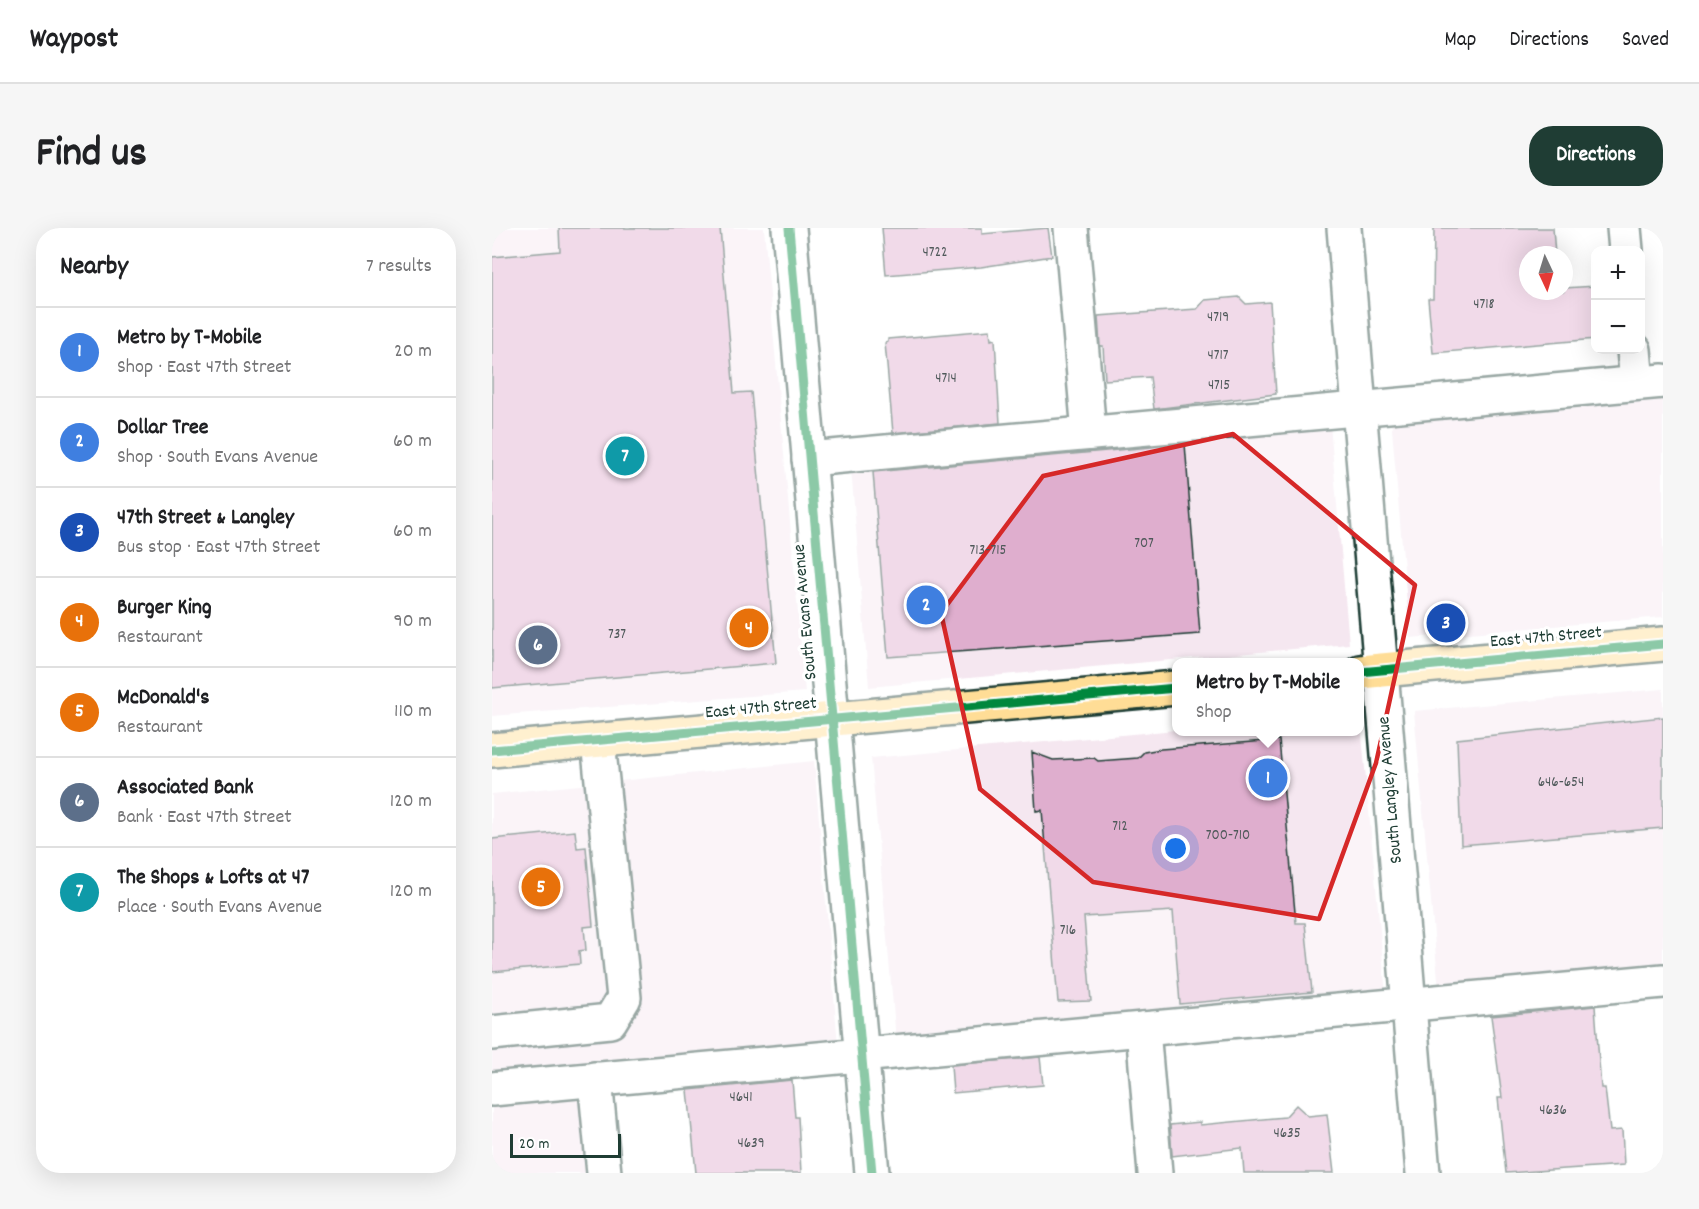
<!DOCTYPE html>
<html lang="en">
<head>
<meta charset="utf-8">
<style>
  :root { --surface:#fff; --page:#f6f6f6; --text:#202124; --muted:#757577; --line:#e0e0e0; --accent:#1f3d34 }
  body { margin:0; font-family:Dekko,sans-serif; background:var(--page); color:var(--text) }
  .controls { position:absolute; right:18px; top:18px; display:grid; overflow:hidden; border-radius:12px; box-shadow:0 6px 24px #0002 }
  .controls button { width:54px; height:54px; display:grid; place-items:center; padding:0; border:0; border-bottom:2px solid var(--line); background:var(--surface); color:var(--text); font:30px sans-serif }
  .compass { position:absolute; left:1027px; top:18px; width:54px; height:54px; border-radius:50%; background:var(--surface); box-shadow:0 6px 24px #0002; rotate:176deg }
  .scale { position:absolute; left:18px; bottom:15px; width:111px; box-sizing:border-box; padding-left:6px; border:3px solid #1f3d34; border-top:0; font-size:16px; line-height:21px; white-space:nowrap; color:#1f3d34; -webkit-text-stroke:4px #fff; paint-order:stroke }
  .you { position:absolute; left:684px; top:621px; width:21px; height:21px; margin:-15px; border:4px solid #fff; border-radius:50%; background:#1a73e8; box-shadow:0 0 0 9px #1a73e833 }
  .badge { display:grid; place-items:center; width:39px; height:39px; border-radius:50%; background:var(--accent); color:#fff; font-size:20px; font-weight:700 }
  .pin { position:absolute; translate:-50% -50%; border:3px solid #fff; box-shadow:0 2px 6px #0006 }
  .popup { position:absolute; left:680px; top:430px; width:192px; height:78px; box-sizing:border-box; display:grid; place-content:center; border-radius:12px; background:var(--surface); filter:drop-shadow(0 2px 4px #0005); font-size:20px; white-space:nowrap; color:var(--muted) }
  .popup b { font-size:22px; color:var(--text) }
  .popup::after { content:''; position:absolute; left:50%; top:100%; margin-left:-12px; border:12px solid transparent; border-top-color:var(--surface) }
  .list { margin:0; padding:0; list-style:none }
  h2 { display:flex; justify-content:space-between; align-items:center; height:78px; margin:0; padding:0 24px; font-size:26px }
  h2 small { font-size:20px; font-weight:400; color:var(--muted) }
  .list li { display:grid; grid-template-columns:39px 1fr auto; gap:18px; align-items:center; box-sizing:border-box; height:90px; padding:0 24px; border-top:2px solid var(--line) }
  .list b { display:block; font-size:22px; white-space:nowrap }
  .list p { margin:0; font-size:20px; white-space:nowrap; color:var(--muted) }
  .list em { font-size:20px; font-style:normal; color:var(--muted) }
  .map { position:relative; flex:none; width:1171px; height:945px; overflow:hidden; border-radius:24px }
  header { display:flex; align-items:center; gap:36px; box-sizing:border-box; height:84px; padding:0 30px; background:var(--surface); border-bottom:2px solid var(--line) }
  header strong { font-size:28px }
  nav { display:flex; gap:33px; margin-inline-start:auto; font-size:21px }
  .intro { display:flex; align-items:center; justify-content:space-between; box-sizing:border-box; height:144px; padding:0 36px }
  h1 { margin:0; font-size:42px }
  .button { padding:15px 27px; border-radius:24px; background:var(--accent); color:#fff; font-size:21px; font-weight:700 }
  main { display:flex; gap:36px; padding:0 36px }
  aside { flex:1; background:var(--surface); border-radius:24px; box-shadow:0 6px 24px #0002 }
  .map>svg:first-child { display:block }
  .built { fill:#f5e7f0 }
  .building { fill:#dfaece; stroke:#1f3d34; stroke-width:1.5 }
  .lines { fill:none; stroke-linecap:round; stroke-linejoin:round }
  .minor-casing { stroke:#1f3d34; stroke-width:38 }
  .major-casing { stroke:#1f3d34; stroke-width:38 }
  .minor { stroke:#fff; stroke-width:33 }
  .major { stroke:#ffdd96; stroke-width:33 }
  .cycleway-casing { stroke:#fff; stroke-width:13 }
  .cycleway { stroke:#00873e; stroke-width:9 }
  .marked { fill:none; stroke:#d62828; stroke-width:4.5; stroke-linejoin:round }
  .labels { text-anchor:middle; dominant-baseline:central; stroke-width:6; stroke-linejoin:round; paint-order:stroke }
  .number-label { font-size:15px; fill:#4f595a }
  .street-label { font-size:18px; fill:#1f3d34; stroke:#fff }
</style>
</head>
<body>
<header>
<strong>Waypost</strong>
<nav><a>Map</a><a>Directions</a><a>Saved</a></nav>
</header>
<div class="intro"><h1>Find us</h1><a class="button">Directions</a></div>
<main>
<aside>
<h2>Nearby<small>7 results</small></h2>
<ul class="list">
<li><span class="badge" style="background:#3f7fe0">1</span><div><b>Metro by T-Mobile</b><p>Shop · East 47th Street</p></div><em>20 m</em></li>
<li><span class="badge" style="background:#3f7fe0">2</span><div><b>Dollar Tree</b><p>Shop · South Evans Avenue</p></div><em>60 m</em></li>
<li><span class="badge" style="background:#1a4fb4">3</span><div><b>47th Street &amp; Langley</b><p>Bus stop · East 47th Street</p></div><em>60 m</em></li>
<li><span class="badge" style="background:#e8710a">4</span><div><b>Burger King</b><p>Restaurant</p></div><em>90 m</em></li>
<li><span class="badge" style="background:#e8710a">5</span><div><b>McDonald's</b><p>Restaurant</p></div><em>110 m</em></li>
<li><span class="badge" style="background:#5c6f8a">6</span><div><b>Associated Bank</b><p>Bank · East 47th Street</p></div><em>120 m</em></li>
<li><span class="badge" style="background:#0f9aa8">7</span><div><b>The Shops &amp; Lofts at 47</b><p>Place · South Evans Avenue</p></div><em>120 m</em></li>
</ul>
</aside>
<div class="map">
<svg width="1171" height="945" viewBox="0 0 1171 945">
  <rect width="100%" height="100%" fill="#fff"/>
  <filter id="ink" filterUnits="userSpaceOnUse"><feTurbulence type="fractalNoise" baseFrequency=".0167" numOctaves="2"/><feDisplacementMap in="SourceGraphic" scale="12" xChannelSelector="R" yChannelSelector="G"/><feConvolveMatrix kernelMatrix="1 2 1 2 8 2 1 2 1" color-interpolation-filters="sRGB"/></filter>
  <g filter="url(#ink)">
    <!-- built -->
    <g class="built">
      <path d="M 0,0 L 272,0 L 313,464 L 0,488 Z"/>
      <path d="M 1171,153 L 1171,389 L 918,410 L 898,178 Z"/>
      <path d="M 837,184 L 857,416 L 377,459 L 358,228 Z"/>
      <path d="M 1171,461 L 1171,753 L 948,774 L 922,483 Z"/>
      <path d="M 868,486 L 895,779 L 405,823 L 379,530 L 684,502 L 868,504 Z"/>
      <path d="M 322,533 L 347,829 L 103,851 L 112,945 L 0,945 L 0,566 Z"/>
    </g>
    <!-- building -->
    <g class="building">
      <path d="M 67,0 L 228,0 L 242,165 L 259,164 L 284,435 L 0,460 L 0,29 L 68,23 Z"/>
      <path d="M 390,0 L 490,0 L 490,6 L 556,0 L 560,28 L 489,39 L 394,47 Z"/>
      <path d="M 942,0 L 1061,0 L 1063,27 L 1036,27 L 1036,63 L 1072,63 L 1072,60 L 1104,58 L 1104,111 L 941,125 L 936,71 L 941,71 Z"/>
      <path d="M 747,69 L 754,76 L 778,74 L 784,166 L 662,181 L 658,149 L 613,152 L 611,118 L 608,118 L 606,88 L 705,81 L 713,72 Z"/>
      <path d="M 498,102 L 499,112 L 503,111 L 508,195 L 401,205 L 393,115 L 396,114 L 396,111 Z"/>
      <path d="M 693,216 L 708,406 L 396,429 L 381,244 Z"/>
      <path d="M 1171,489 L 1171,600 L 969,617 L 965,511 Z"/>
      <path d="M 787,512 L 804,695 L 813,695 L 820,764 L 688,776 L 681,683 L 592,689 L 599,773 L 566,774 L 550,582 L 544,583 L 540,524 L 561,532 L 602,530 L 606,533 L 646,530 L 652,524 L 669,521 Z"/>
      <path d="M 83,603 L 85,620 L 94,619 L 101,698 L 92,699 L 94,722 L 87,723 L 88,736 L 0,744 L 0,611 Z"/>
      <path d="M 1103,778 L 1109,860 L 1113,860 L 1118,903 L 1130,902 L 1132,937 L 1014,945 L 1006,870 L 1010,870 L 999,788 Z"/>
      <path d="M 548,829 L 551,857 L 461,865 L 459,837 Z"/>
      <path d="M 300,852 L 303,889 L 306,889 L 309,945 L 204,945 L 196,862 Z"/>
      <path d="M 804,877 L 816,888 L 835,886 L 842,945 L 752,945 L 750,920 L 680,928 L 678,897 L 708,894 L 708,897 L 793,889 Z"/>
    </g>
    <g class="lines">
      <defs>
        <g id="minor">
          <path d="M 297,0 L 380,945"/>
          <path d="M 579,0 L 597,205"/>
          <path d="M 852,0 L 931,945"/>
          <path d="M 1132,0 L 1134,22"/>
          <path d="M 1142,122 L 1145,155"/>
          <path d="M 317,231 L 1171,153"/>
          <path d="M 651,801 L 663,945"/>
          <path d="M 0,805 L 118,793 L 132,770 L 106,513"/>
          <path d="M 103,851 L 112,945"/>
          <path d="M 0,861 L 1171,753"/>
        </g>
        <g id="major">
          <path d="M 868,444 L 1171,416"/>
          <path d="M 0,522 L 684,460"/>
        </g>
      </defs>
      <!-- minor casing -->
      <use href="#minor" class="minor-casing"/>
      <!-- major casing -->
      <use href="#major" class="major-casing"/>
      <!-- minor -->
      <use href="#minor" class="minor"/>
      <!-- major -->
      <use href="#major" class="major"/>
      <defs>
        <g id="cycleway">
          <path d="M 297,0 L 380,945"/>
          <path d="M 868,444 L 1171,416"/>
          <path d="M 0,522 L 684,460"/>
        </g>
      </defs>
      <!-- cycleway casing -->
      <use href="#cycleway" class="cycleway-casing"/>
      <!-- cycleway -->
      <use href="#cycleway" class="cycleway"/>
    </g>
  </g>
  <!-- marked area -->
  <path d="M0 0H1171V945H0ZM 741,206 L 923,357 L 884,535 L 827,691 L 601,654 L 488,561 L 449,385 L 551,248 Z" fill="#fff" fill-opacity=".55" fill-rule="evenodd"/>
  <path class="marked" d="M 741,206 L 923,357 L 884,535 L 827,691 L 601,654 L 488,561 L 449,385 L 551,248 Z"/>
  <g class="labels">
    <!-- number labels -->
    <g class="number-label">
      <text x="443" y="25">4722</text>
      <text x="992" y="77">4718</text>
      <text x="726" y="90">4719</text>
      <text x="726" y="128">4717</text>
      <text x="454" y="151">4714</text>
      <text x="727" y="158">4715</text>
      <text x="652" y="316">707</text>
      <text x="496" y="323">713-715</text>
      <text x="125" y="407">737</text>
      <text x="1069" y="555">646-654</text>
      <text x="628" y="599">712</text>
      <text x="736" y="608">700-710</text>
      <text x="576" y="703">716</text>
      <text x="249" y="870">4641</text>
      <text x="1061" y="883">4636</text>
      <text x="795" y="906">4635</text>
      <text x="259" y="916">4639</text>
    </g>
    <!-- street labels -->
    <g class="street-label">
      <text transform="translate(314 384) rotate(-95)">South Evans Avenue</text>
      <text transform="translate(1054 410) rotate(-5)">East 47th Street</text>
      <text transform="translate(269 481) rotate(-5)">East 47th Street</text>
      <text transform="translate(899 562) rotate(-95)">South Langley Avenue</text>
    </g>
  </g>
</svg>
<div class="controls">
<button>+</button>
<button>−</button>
</div>
<svg class="compass" viewBox="-18 -18 36 36"><path d="M0-13l5 13h-10z" fill="#e53935"/><path d="M0 13l5-13h-10z" fill="#757577"/></svg>
<div class="scale">20 m</div>
<div class="you"></div>
<div class="pin badge" style="left:776px;top:550px;background:#3f7fe0">1</div>
<div class="popup"><b>Metro by T-Mobile</b>Shop</div>
<div class="pin badge" style="left:434px;top:377px;background:#3f7fe0">2</div>
<div class="pin badge" style="left:954px;top:395px;background:#1a4fb4">3</div>
<div class="pin badge" style="left:257px;top:400px;background:#e8710a">4</div>
<div class="pin badge" style="left:49px;top:659px;background:#e8710a">5</div>
<div class="pin badge" style="left:46px;top:417px;background:#5c6f8a">6</div>
<div class="pin badge" style="left:133px;top:228px;background:#0f9aa8">7</div>
</div>
</main>
</body>
</html>
